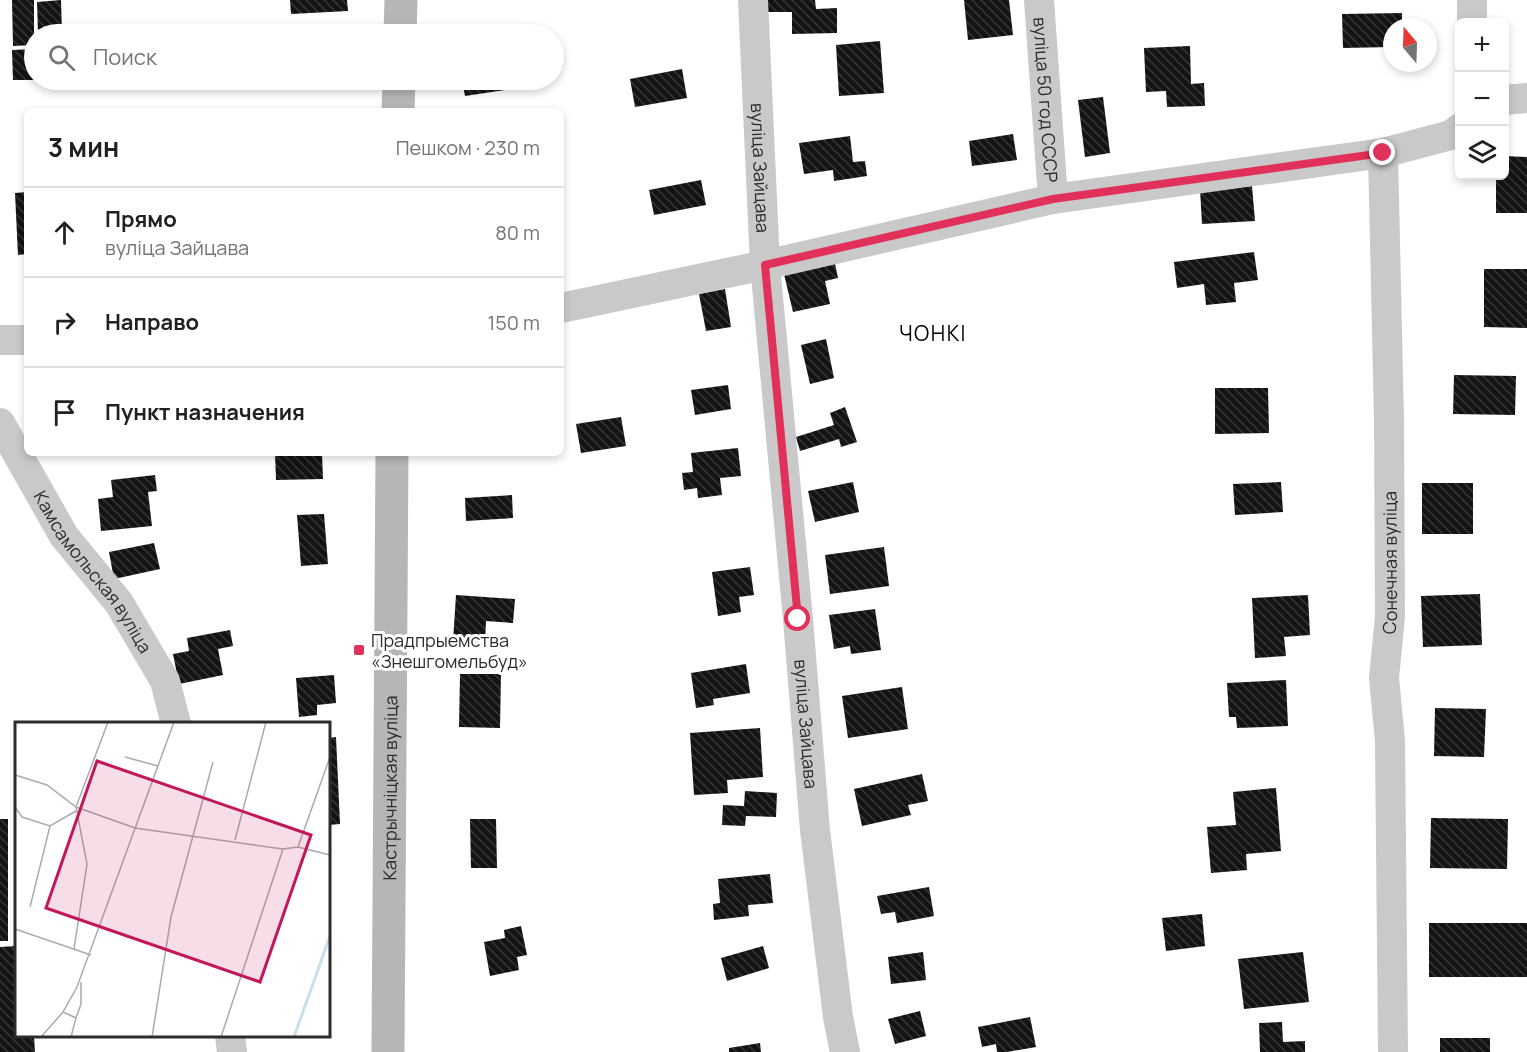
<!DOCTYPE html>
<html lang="ru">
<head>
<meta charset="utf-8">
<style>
  :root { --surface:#fff; --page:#f2f2f2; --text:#202124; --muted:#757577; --line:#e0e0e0 }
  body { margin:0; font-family:Manrope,sans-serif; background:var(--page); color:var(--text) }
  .controls { position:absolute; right:18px; top:18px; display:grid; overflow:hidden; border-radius:9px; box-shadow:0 3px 9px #0003 }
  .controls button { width:54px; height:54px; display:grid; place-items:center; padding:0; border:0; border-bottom:2px solid var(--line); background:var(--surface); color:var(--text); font:30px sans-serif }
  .compass { position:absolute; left:1383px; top:18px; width:54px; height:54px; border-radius:50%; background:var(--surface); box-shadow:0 3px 9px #0003; rotate:341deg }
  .stop { position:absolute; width:18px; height:18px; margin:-14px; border:4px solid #e13059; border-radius:50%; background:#fff }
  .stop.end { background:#e13059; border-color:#fff; box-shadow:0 2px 6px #0008 }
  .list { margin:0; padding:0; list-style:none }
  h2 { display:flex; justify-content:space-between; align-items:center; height:78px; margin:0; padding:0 24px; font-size:26px }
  h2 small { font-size:20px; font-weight:400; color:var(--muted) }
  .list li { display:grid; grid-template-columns:39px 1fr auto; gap:18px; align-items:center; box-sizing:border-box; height:90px; padding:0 24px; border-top:2px solid var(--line) }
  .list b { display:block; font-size:22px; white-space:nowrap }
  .list p { margin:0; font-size:20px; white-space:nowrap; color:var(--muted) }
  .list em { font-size:20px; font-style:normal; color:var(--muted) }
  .icon { flex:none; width:33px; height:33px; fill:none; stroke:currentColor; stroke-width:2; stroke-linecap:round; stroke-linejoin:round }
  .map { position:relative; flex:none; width:1527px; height:1052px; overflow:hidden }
  .search { position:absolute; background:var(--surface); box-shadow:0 3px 9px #0003; left:24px; top:24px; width:540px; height:66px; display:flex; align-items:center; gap:15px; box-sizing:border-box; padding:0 21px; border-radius:33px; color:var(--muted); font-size:22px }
  .panel { position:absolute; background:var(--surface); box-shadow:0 3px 9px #0003; left:24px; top:108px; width:540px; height:348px; border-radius:9px }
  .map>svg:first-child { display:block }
  .building { fill:url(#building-back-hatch) }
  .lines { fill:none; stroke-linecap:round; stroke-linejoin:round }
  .street { stroke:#c9c9c9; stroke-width:30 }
  .secondary { stroke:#b6b6b6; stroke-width:33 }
  .route { stroke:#e13059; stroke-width:8 }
  .poi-dot { fill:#e13059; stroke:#fff; stroke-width:2 }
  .labels { text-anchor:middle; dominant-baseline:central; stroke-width:6; stroke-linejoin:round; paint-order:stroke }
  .street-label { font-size:18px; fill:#2c2c2c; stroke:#fff }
  .poi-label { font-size:18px; fill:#2c2c2c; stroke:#fff; text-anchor:start }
  .quarter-label { font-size:21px; letter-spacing:1.5px; fill:#000; stroke:#fff }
  .inset-river { fill:none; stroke:#c5e1ea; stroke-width:3 }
  .inset-road { fill:none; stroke:#ababab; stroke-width:1.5 }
  .view { fill:#c2185b; fill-opacity:0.15; stroke:#c2185b; stroke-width:3 }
  .inset-edge { fill:none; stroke:#2c2c2c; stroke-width:3 }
</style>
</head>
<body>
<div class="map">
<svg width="1527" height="1052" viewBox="0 0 1527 1052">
  <defs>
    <pattern id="building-back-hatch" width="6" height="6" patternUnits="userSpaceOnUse" patternTransform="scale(1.5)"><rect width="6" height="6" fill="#131313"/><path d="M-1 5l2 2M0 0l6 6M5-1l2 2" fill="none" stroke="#363636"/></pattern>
  </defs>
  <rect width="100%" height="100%" fill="#fff"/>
  <!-- building -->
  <g class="building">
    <path d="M 12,0 L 34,0 L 34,45 L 13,46 Z"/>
    <path d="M 61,0 L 62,34 L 38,34 L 37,2 Z"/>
    <path d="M 290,0 L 347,0 L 348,11 L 291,14 Z"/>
    <path d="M 768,0 L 815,0 L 816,9 L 837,8 L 837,33 L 792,34 L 792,12 L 768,12 Z"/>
    <path d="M 964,0 L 1009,0 L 1013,35 L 968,40 Z"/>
    <path d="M 1402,13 L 1402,27 L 1392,27 L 1392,47 L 1343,48 L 1342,14 Z"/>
    <path d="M 880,41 L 884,93 L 839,96 L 836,45 Z"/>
    <path d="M 1190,46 L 1191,84 L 1204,83 L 1205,106 L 1167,107 L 1166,91 L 1146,92 L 1144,48 Z"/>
    <path d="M 34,49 L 34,80 L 13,80 L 12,50 Z"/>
    <path d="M 682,69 L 687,98 L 635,107 L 630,79 Z"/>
    <path d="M 300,80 L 338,80 L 338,86 L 300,84 Z"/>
    <path d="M 462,80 L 523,80 L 524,87 L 465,96 Z"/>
    <path d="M 1103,97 L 1110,153 L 1085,157 L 1078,100 Z"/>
    <path d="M 1013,134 L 1017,160 L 972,166 L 969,141 Z"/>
    <path d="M 850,136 L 853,162 L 865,161 L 867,176 L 834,181 L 833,170 L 804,174 L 799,143 Z"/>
    <path d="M 1504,156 L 1527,157 L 1527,213 L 1496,213 L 1496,176 L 1504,176 Z"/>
    <path d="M 701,180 L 706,205 L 654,215 L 649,190 Z"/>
    <path d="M 1252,186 L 1255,221 L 1202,224 L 1200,189 Z"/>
    <path d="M 27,192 L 27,254 L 18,255 L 15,193 Z"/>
    <path d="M 1254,252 L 1258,280 L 1234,283 L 1236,302 L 1206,305 L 1204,284 L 1177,288 L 1174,262 Z"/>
    <path d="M 834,259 L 838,278 L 825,281 L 830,304 L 793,312 L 783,270 Z"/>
    <path d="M 1484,269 L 1527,269 L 1527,328 L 1484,327 Z"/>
    <path d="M 725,289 L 731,327 L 706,331 L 699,294 Z"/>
    <path d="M 826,339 L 834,378 L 810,384 L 801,345 Z"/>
    <path d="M 1454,375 L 1516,376 L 1515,415 L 1453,414 Z"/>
    <path d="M 728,385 L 731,409 L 695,415 L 691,390 Z"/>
    <path d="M 1215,388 L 1268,388 L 1269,433 L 1215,434 Z"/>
    <path d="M 845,407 L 857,442 L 841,447 L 839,439 L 800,451 L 796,437 L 834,425 L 830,413 Z"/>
    <path d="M 621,417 L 626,446 L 581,453 L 576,424 Z"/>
    <path d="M 738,448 L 741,476 L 720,478 L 722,495 L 698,498 L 697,488 L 684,490 L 682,473 L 693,472 L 691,453 Z"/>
    <path d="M 275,453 L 322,453 L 323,479 L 276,480 Z"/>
    <path d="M 155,475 L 157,491 L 148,492 L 152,526 L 101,531 L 98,499 L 113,497 L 111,480 Z"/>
    <path d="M 853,482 L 859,512 L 815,522 L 808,491 Z"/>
    <path d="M 1281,482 L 1283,512 L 1235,515 L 1233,484 Z"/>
    <rect x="1422" y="483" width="51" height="51"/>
    <path d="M 512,495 L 513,518 L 466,521 L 465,498 Z"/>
    <path d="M 324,514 L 328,564 L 301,566 L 297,515 Z"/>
    <path d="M 154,543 L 160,569 L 114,579 L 109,552 Z"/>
    <path d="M 884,547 L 889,586 L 830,594 L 825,555 Z"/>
    <path d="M 750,567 L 754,595 L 739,597 L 741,612 L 718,616 L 712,572 Z"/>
    <path d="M 1480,594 L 1482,645 L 1423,647 L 1421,596 Z"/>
    <path d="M 456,595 L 515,599 L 513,623 L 486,621 L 485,643 L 453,641 Z"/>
    <path d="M 1308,595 L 1310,635 L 1284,637 L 1286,656 L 1255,658 L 1252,598 Z"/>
    <path d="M 875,609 L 881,650 L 851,654 L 850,646 L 834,649 L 829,615 Z"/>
    <path d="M 230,630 L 233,646 L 218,649 L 223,675 L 179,684 L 173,654 L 189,651 L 187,638 Z"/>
    <path d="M 746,664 L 750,693 L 713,699 L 714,705 L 696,708 L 691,673 Z"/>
    <path d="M 460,674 L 501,674 L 500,728 L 459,727 Z"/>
    <path d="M 334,675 L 336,703 L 317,705 L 317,715 L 299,717 L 296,678 Z"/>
    <path d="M 1286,680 L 1288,726 L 1237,728 L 1236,717 L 1229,717 L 1227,683 Z"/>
    <path d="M 902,687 L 908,729 L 848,738 L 842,696 Z"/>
    <path d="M 1435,708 L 1486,709 L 1484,757 L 1434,756 Z"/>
    <path d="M 760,728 L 763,777 L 727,780 L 728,793 L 694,795 L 690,733 Z"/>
    <path d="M 336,737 L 340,824 L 328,825 L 328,738 Z"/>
    <path d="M 922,774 L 928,801 L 908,805 L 911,815 L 862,826 L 854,789 Z"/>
    <path d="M 1276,788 L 1281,851 L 1246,854 L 1247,870 L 1211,873 L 1207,827 L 1236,825 L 1233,792 Z"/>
    <path d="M 745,791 L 777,793 L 776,817 L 746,816 L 745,826 L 722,825 L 723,805 L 744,806 Z"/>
    <path d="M 1431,818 L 1508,819 L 1507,869 L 1430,868 Z"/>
    <rect x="0" y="819" width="8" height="122"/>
    <path d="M 470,819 L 496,819 L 497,868 L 471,868 Z"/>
    <path d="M 770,874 L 773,903 L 748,905 L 749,916 L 714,920 L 713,904 L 720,903 L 718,879 Z"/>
    <path d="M 929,887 L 934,916 L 897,923 L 895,912 L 881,914 L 877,896 Z"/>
    <path d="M 1202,914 L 1205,946 L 1166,951 L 1162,918 Z"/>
    <rect x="1429" y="923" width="98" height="54"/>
    <path d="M 521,926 L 527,955 L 517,957 L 519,970 L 490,976 L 484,942 L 505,938 L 504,930 Z"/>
    <path d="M 16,946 L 16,1036 L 34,1036 L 35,1052 L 0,1052 L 0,947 Z"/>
    <path d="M 763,946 L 769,968 L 727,981 L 721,958 Z"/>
    <path d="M 923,952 L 926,980 L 891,984 L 888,957 Z"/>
    <path d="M 1303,952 L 1309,1002 L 1244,1009 L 1238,959 Z"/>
    <path d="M 920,1011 L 926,1036 L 895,1044 L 888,1019 Z"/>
    <path d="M 1030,1017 L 1036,1047 L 1007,1052 L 997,1052 L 996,1044 L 982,1047 L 978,1027 Z"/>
    <path d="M 1282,1022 L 1283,1042 L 1305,1041 L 1305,1052 L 1260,1052 L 1259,1023 Z"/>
    <rect x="1440" y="1038" width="50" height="14"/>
    <path d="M 760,1043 L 761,1052 L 729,1052 L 729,1048 Z"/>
  </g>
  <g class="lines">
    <!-- street -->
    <g class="street">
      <path id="s1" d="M 753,0 L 765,265 L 798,619 L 815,830 L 838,1017 L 845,1052"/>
      <path id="s2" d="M 1039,0 L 1053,199"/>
      <path d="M 1472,0 L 1472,22"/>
      <path d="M 1504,100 L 1527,98"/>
      <path d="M 561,308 L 765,265 L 1053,199 L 1383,153"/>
      <path d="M 0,340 L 27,340"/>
      <path id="s3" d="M 0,423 L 64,536 L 119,603 L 165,681 L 176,724"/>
      <path d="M 230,1036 L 232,1052"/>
      <path id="s4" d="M 1393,1052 L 1390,741 L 1384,678 L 1390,616 L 1389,421 L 1383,153 L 1451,135 L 1460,128"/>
    </g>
    <!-- secondary -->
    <g class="secondary">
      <path d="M 400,34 L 401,0"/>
      <path d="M 398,111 L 399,80"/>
      <path id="s5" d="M 388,1052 L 392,453"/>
    </g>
  </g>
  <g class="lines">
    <!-- route -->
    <path class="route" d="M 798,619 L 765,265 L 1053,199 L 1383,153"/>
  </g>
  <!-- markers -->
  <rect class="poi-dot" x="353" y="644" width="12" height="12" rx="3"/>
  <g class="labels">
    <!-- street labels -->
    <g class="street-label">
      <text stroke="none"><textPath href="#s2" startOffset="100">вуліца 50 год СССР</textPath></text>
      <text stroke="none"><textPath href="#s1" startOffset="168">вуліца Зайцава</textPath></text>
      <text stroke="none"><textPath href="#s4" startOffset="490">Сонечная вуліца</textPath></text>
      <text stroke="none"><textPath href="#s3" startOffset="176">Камсамольская вуліца</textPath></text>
      <text stroke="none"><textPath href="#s1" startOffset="726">вуліца Зайцава</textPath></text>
      <text stroke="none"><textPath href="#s5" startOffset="264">Кастрычніцкая вуліца</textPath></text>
    </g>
    <!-- poi labels -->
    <g class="poi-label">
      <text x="371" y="640">Прадпрыемства<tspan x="371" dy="21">«Знешгомельбуд»</tspan></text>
    </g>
    <!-- quarter labels -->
    <g class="quarter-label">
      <text x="933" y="333">ЧОНКІ</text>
    </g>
  </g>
  <!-- overview -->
  <g transform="translate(15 722)">
    <rect width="315" height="315" fill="#fff"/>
    <path class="inset-river" d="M 279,315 L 315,214"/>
    <path class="inset-road" d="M 110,35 L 143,44M 0,53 L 32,63 L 61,85 L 120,106 L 268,127M 0,85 L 7,95 L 35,104 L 61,89M 220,118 L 251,0M 283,125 L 315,133M 15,185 L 35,104M 0,207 L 76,233M 59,227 L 72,142 L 61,85 L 93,0M 48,290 L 61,296 L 56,315M 61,296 L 66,282 L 66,260M 26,315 L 48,290 L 62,265 L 159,0M 137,315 L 156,195 L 198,40M 206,315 L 268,127 L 283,125 L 315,35"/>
    <path class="view" d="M 82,39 L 296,113 L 245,260 L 31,186 Z"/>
    <rect width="315" height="315" class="inset-edge"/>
  </g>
</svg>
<div class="controls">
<button>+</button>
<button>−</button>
<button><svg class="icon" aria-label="layers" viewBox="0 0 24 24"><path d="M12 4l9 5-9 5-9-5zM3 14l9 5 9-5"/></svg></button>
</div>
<svg class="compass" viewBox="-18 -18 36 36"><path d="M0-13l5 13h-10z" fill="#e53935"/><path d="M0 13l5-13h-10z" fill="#757577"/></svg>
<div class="stop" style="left:798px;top:619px"></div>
<div class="stop end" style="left:1383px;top:153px"></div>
<div class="search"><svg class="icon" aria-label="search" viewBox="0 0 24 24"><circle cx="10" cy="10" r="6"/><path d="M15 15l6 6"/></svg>Поиск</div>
<section class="panel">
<h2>3 мин<small>Пешком · 230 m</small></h2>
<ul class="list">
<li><svg class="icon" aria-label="ahead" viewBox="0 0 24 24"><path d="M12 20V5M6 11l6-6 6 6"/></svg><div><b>Прямо</b><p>вуліца Зайцава</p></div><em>80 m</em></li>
<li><svg class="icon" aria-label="right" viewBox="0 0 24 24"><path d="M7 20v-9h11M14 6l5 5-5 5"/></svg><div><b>Направо</b></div><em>150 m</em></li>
<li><svg class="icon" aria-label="arrive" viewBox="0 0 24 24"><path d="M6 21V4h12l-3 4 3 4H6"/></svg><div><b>Пункт назначения</b></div></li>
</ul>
</section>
</div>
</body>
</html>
